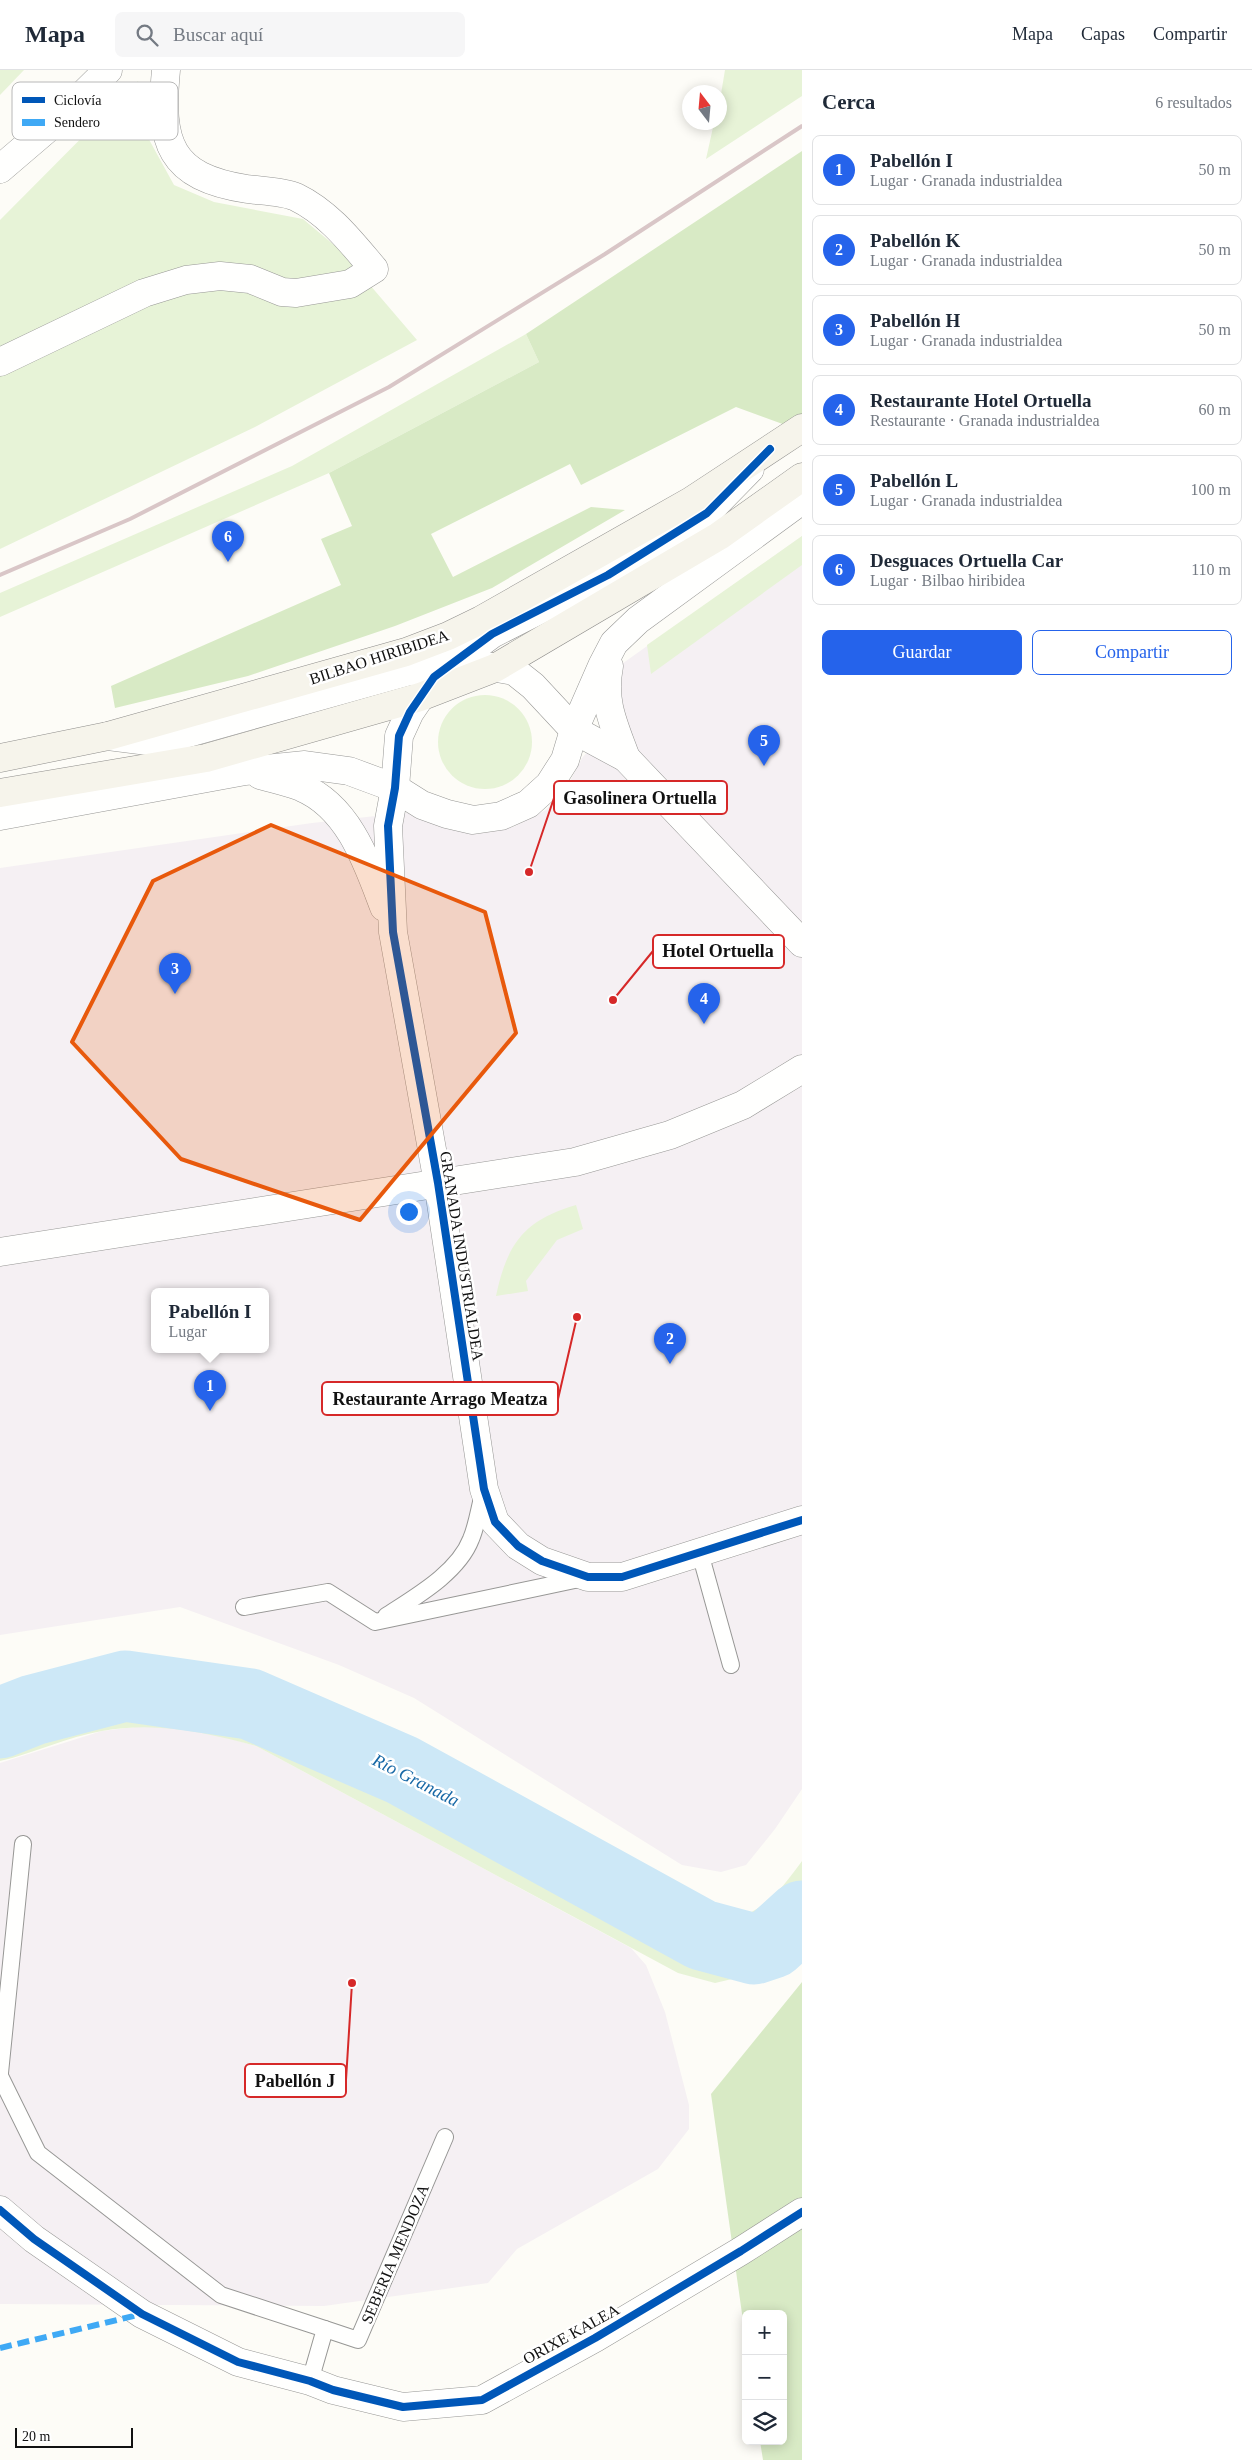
<!DOCTYPE html>
<html lang="es">
<head>
<meta charset="utf-8">
<style>
  :root { --surface:#fff; --page:#f6f6f7; --text:#1f2937; --muted:#747a83; --line:#e0e1e3; --accent:#2563eb }
  body { margin:0; font-family:Georgia,serif; background:var(--page); color:var(--text) }
  .controls { position:absolute; right:15px; bottom:15px; display:grid; overflow:hidden; border-radius:8px; box-shadow:0 2px 12px #0003 }
  .controls button { width:45px; height:45px; display:grid; place-items:center; padding:0; border:0; border-bottom:1px solid var(--line); background:var(--surface); color:var(--text); font:25px sans-serif }
  .compass { position:absolute; left:682px; top:15px; width:45px; height:45px; border-radius:50%; background:var(--surface); box-shadow:0 2px 12px #0003; rotate:344deg }
  .scale { position:absolute; left:15px; bottom:12px; width:118px; box-sizing:border-box; padding-left:5px; border:2px solid #111; border-top:0; font-size:14px; line-height:18px; white-space:nowrap; color:#111; -webkit-text-stroke:4px #fff; paint-order:stroke }
  .you { position:absolute; left:408px; top:1141px; width:18px; height:18px; margin:-12px; border:4px solid #fff; border-radius:50%; background:#1a73e8; box-shadow:0 0 0 8px #1a73e833 }
  .badge { display:grid; place-items:center; width:32px; height:32px; border-radius:50%; background:var(--accent); color:#fff; font-size:16px; font-weight:700 }
  .pin { position:absolute; translate:-50% -41px; filter:drop-shadow(0 1px 2px #0008) }
  .pin::after { content:''; position:absolute; top:26px; width:18px; height:15px; background:inherit; clip-path:polygon(0 0,100% 0,50% 100%) }
  .popup { position:absolute; left:151px; top:1218px; width:118px; height:65px; box-sizing:border-box; display:grid; place-content:center; border-radius:8px; background:var(--surface); filter:drop-shadow(0 1px 4px #0005); font-size:16px; white-space:nowrap; color:var(--muted) }
  .popup b { font-size:19px; color:var(--text) }
  .popup::after { content:''; position:absolute; left:50%; top:100%; margin-left:-10px; border:10px solid transparent; border-top-color:var(--surface) }
  .list { margin:0; padding:0; list-style:none }
  h2 { display:flex; justify-content:space-between; align-items:center; height:65px; margin:0; padding:0 20px; font-size:21px }
  h2 small { font-size:16px; font-weight:400; color:var(--muted) }
  .list li { display:grid; grid-template-columns:32px 1fr auto; gap:15px; align-items:center; box-sizing:border-box; height:70px; margin:0 10px 10px; padding:0 10px; border:1px solid var(--line); border-radius:8px }
  .list b { display:block; font-size:19px; white-space:nowrap }
  .list p { margin:0; font-size:16px; white-space:nowrap; color:var(--muted) }
  .list em { font-size:16px; font-style:normal; color:var(--muted) }
  .actions { display:flex; gap:10px; padding:15px 20px }
  .actions a { flex:1; padding:11px 0; border:1px solid var(--accent); border-radius:8px; text-align:center; font-size:18px; color:var(--accent) }
  .actions .main { background:var(--accent); color:#fff }
  .icon { flex:none; width:28px; height:28px; fill:none; stroke:currentColor; stroke-width:2; stroke-linecap:round; stroke-linejoin:round }
  .map { position:relative; flex:none; width:802px; height:2390px; overflow:hidden }
  header { display:flex; align-items:center; gap:30px; box-sizing:border-box; height:70px; padding:0 25px; background:var(--surface); border-bottom:1px solid var(--line) }
  header strong { font-size:24px }
  nav { display:flex; gap:28px; margin-inline-start:auto; font-size:18px }
  .search { width:350px; height:45px; background:var(--page); display:flex; align-items:center; gap:12px; box-sizing:border-box; padding:0 18px; border-radius:8px; color:var(--muted); font-size:19px }
  main { display:flex }
  aside { flex:1; background:var(--surface) }
  .map>svg:first-child { display:block }
  .industrial { fill:#f5f0f3; fill-rule:evenodd }
  .green { fill:#e7f3d7 }
  .forest { fill:#d8eac5 }
  .lines { fill:none; stroke-linecap:round; stroke-linejoin:round }
  .river { stroke:#cde8f7; stroke-width:71 }
  .lane-casing { stroke:#979795; stroke-width:18 }
  .street-casing { stroke:#979795; stroke-width:29 }
  .secondary-casing { stroke:#8e8d8b; stroke-width:29 }
  .lane { stroke:#fffffe; stroke-width:16 }
  .street { stroke:#fffffe; stroke-width:28 }
  .secondary { stroke:#f6f4eb; stroke-width:28 }
  .rail { stroke:#d9c6c7; stroke-width:4 }
  .quiet { stroke:#3fa9f5; stroke-width:6; stroke-dasharray:12 6; stroke-linecap:butt }
  .cycleway-casing { stroke:#fff; stroke-width:11 }
  .cycleway { stroke:#0057b8; stroke-width:8 }
  .marked { fill:#e8590c; fill-opacity:0.2; stroke:#e8590c; stroke-width:4; stroke-linejoin:round }
  .labels { text-anchor:middle; dominant-baseline:central; stroke-width:5; stroke-linejoin:round; paint-order:stroke }
  .street-label { font-size:16px; fill:#111; stroke:#fff }
  .water-label { font-size:18px; font-style:italic; fill:#1768a6; stroke:#fff }
  .key { fill:#fff; stroke:#b8b8b8; stroke-width:1 }
  .key-label { font-size:14px; fill:#111 }
  .leader { fill:none; stroke:#d62828; stroke-width:2 }
  .callout-dot { fill:#d62828; stroke:#fff; stroke-width:2 }
  .callout { fill:#fff; stroke:#d62828; stroke-width:2 }
  .callout-label { font-size:18px; text-anchor:middle; font-weight:bold; fill:#111 }
</style>
</head>
<body>
<header>
<strong>Mapa</strong>
<div class="search"><svg class="icon" aria-label="search" viewBox="0 0 24 24"><circle cx="10" cy="10" r="6"/><path d="M15 15l6 6"/></svg>Buscar aquí</div>
<nav><a>Mapa</a><a>Capas</a><a>Compartir</a></nav>
</header>
<main>
<div class="map">
<svg width="802" height="2390" viewBox="0 0 802 2390">
  <rect width="100%" height="100%" fill="#fdfcf7"/>
  <!-- industrial -->
  <g class="industrial">
    <path d="M 802,466 L 802,1719 L 775,1759 L 746,1795 L 721,1802 L 682,1795 L 414,1628 L 339,1595 L 180,1537 L 0,1565 L 0,798 L 312,753 L 412,742 L 450,758 L 477,764 L 513,757 L 546,740 L 569,713 L 582,688 L 624,640 L 616,617 L 619,596 ZM 155,1222 L 265,1222 L 265,1280 L 155,1280 Z"/>
    <path d="M 151,1655 L 210,1663 L 256,1676 L 631,1878 L 646,1895 L 665,1942 L 689,2035 L 689,2059 L 658,2099 L 517,2179 L 488,2213 L 324,2236 L 0,2234 L 0,1693 L 102,1661 Z"/>
  </g>
  <!-- green -->
  <g class="green">
    <path d="M 0,0 L 24,0 L 0,25 Z"/>
    <path d="M 725,0 L 802,0 L 802,26 L 706,89 L 714,53 L 720,52 L 720,30 Z"/>
    <path d="M 138,11 L 146,64 L 174,115 L 214,132 L 303,149 L 340,180 L 417,270 L 255,357 L 0,479 L 0,150 Z"/>
    <path d="M 526,264 L 539,292 L 329,403 L 0,547 L 0,523 L 292,396 Z"/>
    <path d="M 802,466 L 802,495 L 651,604 L 647,575 Z"/>
    <circle cx="485" cy="672" r="47"/>
    <path d="M 576,1135 L 583,1159 L 557,1170 L 526,1211 L 528,1221 L 496,1226 C 507,1174 524,1150 576,1135 Z"/>
    <path d="M 109,1591 L 244,1602 L 354,1647 L 685,1837 C 697,1841 715,1850 727,1849 C 762,1846 783,1817 802,1791 L 802,1881 L 762,1902 L 715,1913 L 678,1903 L 256,1676 C 205,1662 155,1651 102,1661 C 67,1667 35,1683 0,1691 L 0,1626 Z"/>
  </g>
  <!-- forest -->
  <g class="forest">
    <path d="M 802,81 L 802,358 L 799,360 L 736,337 L 581,415 L 570,394 L 431,464 L 453,507 L 591,437 L 625,440 L 492,518 L 395,556 L 248,606 L 115,638 L 111,616 L 341,515 L 321,469 L 352,456 L 329,403 L 539,292 L 526,264 Z"/>
    <path d="M 802,1912 L 802,2390 L 763,2390 L 760,2371 L 783,2371 L 783,2244 L 746,2244 L 746,2272 L 711,2024 Z"/>
  </g>
  <g class="lines">
    <!-- river -->
    <path class="river" d="M 0,1653 L 33,1640 L 125,1616 L 250,1634 L 402,1700 L 702,1865 L 754,1879 L 772,1873 L 802,1846"/>
    <defs>
      <g id="lane">
        <path d="M 700,1483 L 731,1595"/>
        <path d="M 244,1537 L 328,1522 L 375,1552 L 584,1508"/>
        <path d="M 386,1546 C 415,1527 458,1503 471,1469 C 477,1455 479,1439 483,1424"/>
        <path d="M 0,2003 L 23,1774"/>
        <path d="M 0,2006 L 38,2083 L 221,2225 L 325,2259 L 310,2311"/>
        <path d="M 325,2259 L 358,2270 L 445,2067"/>
      </g>
      <g id="street">
        <path d="M 0,99 L 55,52 L 108,0"/>
        <path d="M 0,292 L 144,223 L 186,210 L 220,206 L 250,209 L 282,222 L 296,223 L 350,214 L 374,199 C 351,172 329,143 296,127 C 282,121 261,121 247,119 C 169,107 159,73 166,0"/>
        <path d="M 750,399 L 707,443 L 608,505 L 492,564 L 434,607 L 410,642 L 399,666 L 395,718 L 388,756 L 393,862 L 438,1113 L 484,1419 L 495,1452 L 518,1476 L 542,1491 L 588,1507 L 622,1507 L 802,1450"/>
        <path d="M 609,596 C 602,632 614,655 626,688"/>
        <path d="M 108,666 L 156,672 L 424,597 L 474,594 L 514,601 L 533,616 L 574,660 L 626,688 L 802,873"/>
        <path d="M 260,705 C 274,709 288,712 301,717 C 349,737 367,792 384,837"/>
        <path d="M 0,746 L 245,701 L 305,695 L 349,701 L 395,718 L 422,735 L 447,744 L 473,750 L 501,746 L 528,734 L 549,715 L 565,690 L 574,660 L 602,596 L 614,573 L 638,550 L 802,430"/>
        <path d="M 0,1182 L 575,1092 L 670,1065 L 743,1035 L 802,999"/>
        <path d="M 0,2140 L 34,2169 L 142,2244 L 238,2292 L 310,2311 L 333,2320 L 403,2337 L 482,2330 L 595,2268 L 741,2181 L 802,2142"/>
      </g>
      <g id="secondary">
        <path d="M 0,688 L 108,666 L 406,582 L 448,566 L 481,550 L 691,431 L 802,358"/>
        <path d="M 0,723 L 206,688 L 420,627 L 495,598 L 719,466 L 802,407"/>
      </g>
    </defs>
    <!-- lane casing -->
    <use href="#lane" class="lane-casing"/>
    <!-- street casing -->
    <use href="#street" class="street-casing"/>
    <!-- secondary casing -->
    <use href="#secondary" class="secondary-casing"/>
    <!-- lane -->
    <use href="#lane" class="lane"/>
    <!-- street -->
    <use href="#street" class="street"/>
    <!-- secondary -->
    <use href="#secondary" class="secondary"/>
    <!-- rail -->
    <path class="rail" d="M 0,505 L 130,449 L 389,317 L 605,184 L 802,56"/>
    <!-- quiet -->
    <path class="quiet" d="M 0,2278 L 142,2244"/>
    <defs>
      <g id="cycleway">
        <path d="M 770,379 L 707,443 L 608,505 L 492,564 L 434,607 L 410,642 L 399,666 L 395,718 L 388,756 L 393,862 L 438,1113 L 484,1419 L 495,1452 L 518,1476 L 542,1491 L 588,1507 L 622,1507 L 802,1450"/>
        <path d="M 0,2140 L 34,2169 L 142,2244 L 238,2292 L 310,2311 L 333,2320 L 403,2337 L 482,2330 L 595,2268 L 741,2181 L 802,2142"/>
      </g>
    </defs>
    <!-- cycleway casing -->
    <use href="#cycleway" class="cycleway-casing"/>
    <!-- cycleway -->
    <use href="#cycleway" class="cycleway"/>
  </g>
  <!-- marked area -->
  <path class="marked" d="M 271,755 L 485,842 L 516,963 L 360,1150 L 181,1089 L 72,972 L 153,811 Z"/>
  <g class="labels">
    <!-- street labels -->
    <g class="street-label">
      <text transform="translate(379 587) rotate(-18)">BILBAO HIRIBIDEA</text>
      <text transform="translate(462 1186) rotate(81)">GRANADA INDUSTRIALDEA</text>
      <text transform="translate(395 2184) rotate(-67)">SEBERIA MENDOZA</text>
      <text transform="translate(571 2264) rotate(-29)">ORIXE KALEA</text>
    </g>
    <!-- water labels -->
    <g class="water-label">
      <text transform="translate(416 1710) rotate(27)">Río Granada</text>
    </g>
  </g>
  <!-- legend -->
  <rect x="12" y="12" width="166" height="58" rx="8" class="key"/>
  <rect x="22" y="27" width="23" height="6" fill="#0057b8"/>
  <rect x="22" y="49" width="23" height="7" fill="#3fa9f5"/>
  <g class="key-label">
    <text x="54" y="35">Ciclovía</text>
    <text x="54" y="57">Sendero</text>
  </g>
  <!-- callouts -->
  <path class="leader" d="M529 802L554 728M613 930L653 881M577 1247L558 1329M352 1913L346 2010"/>
  <g class="callout-dot">
    <circle cx="529" cy="802" r="5"/>
    <circle cx="613" cy="930" r="5"/>
    <circle cx="577" cy="1247" r="5"/>
    <circle cx="352" cy="1913" r="5"/>
  </g>
  <g class="callout">
    <rect x="554" y="711" width="173" height="33" rx="5"/>
    <rect x="653" y="865" width="131" height="33" rx="5"/>
    <rect x="322" y="1312" width="236" height="33" rx="5"/>
    <rect x="245" y="1994" width="101" height="33" rx="5"/>
  </g>
  <g class="callout-label">
    <text x="640" y="734">Gasolinera Ortuella</text>
    <text x="718" y="887">Hotel Ortuella</text>
    <text x="440" y="1335">Restaurante Arrago Meatza</text>
    <text x="295" y="2017">Pabellón J</text>
  </g>
</svg>
<div class="controls">
<button>+</button>
<button>−</button>
<button><svg class="icon" aria-label="layers" viewBox="0 0 24 24"><path d="M12 4l9 5-9 5-9-5zM3 14l9 5 9-5"/></svg></button>
</div>
<svg class="compass" viewBox="-18 -18 36 36"><path d="M0-13l5 13h-10z" fill="#e53935"/><path d="M0 13l5-13h-10z" fill="#747a83"/></svg>
<div class="scale">20 m</div>
<div class="you"></div>
<div class="pin badge" style="left:210px;top:1341px">1</div>
<div class="popup"><b>Pabellón I</b>Lugar</div>
<div class="pin badge" style="left:670px;top:1294px">2</div>
<div class="pin badge" style="left:175px;top:924px">3</div>
<div class="pin badge" style="left:704px;top:954px">4</div>
<div class="pin badge" style="left:764px;top:696px">5</div>
<div class="pin badge" style="left:228px;top:492px">6</div>
</div>
<aside>
<h2>Cerca<small>6 resultados</small></h2>
<ul class="list">
<li><span class="badge">1</span><div><b>Pabellón I</b><p>Lugar · Granada industrialdea</p></div><em>50 m</em></li>
<li><span class="badge">2</span><div><b>Pabellón K</b><p>Lugar · Granada industrialdea</p></div><em>50 m</em></li>
<li><span class="badge">3</span><div><b>Pabellón H</b><p>Lugar · Granada industrialdea</p></div><em>50 m</em></li>
<li><span class="badge">4</span><div><b>Restaurante Hotel Ortuella</b><p>Restaurante · Granada industrialdea</p></div><em>60 m</em></li>
<li><span class="badge">5</span><div><b>Pabellón L</b><p>Lugar · Granada industrialdea</p></div><em>100 m</em></li>
<li><span class="badge">6</span><div><b>Desguaces Ortuella Car</b><p>Lugar · Bilbao hiribidea</p></div><em>110 m</em></li>
</ul>
<div class="actions"><a class="main">Guardar</a><a>Compartir</a></div>
</aside>
</main>
</body>
</html>
